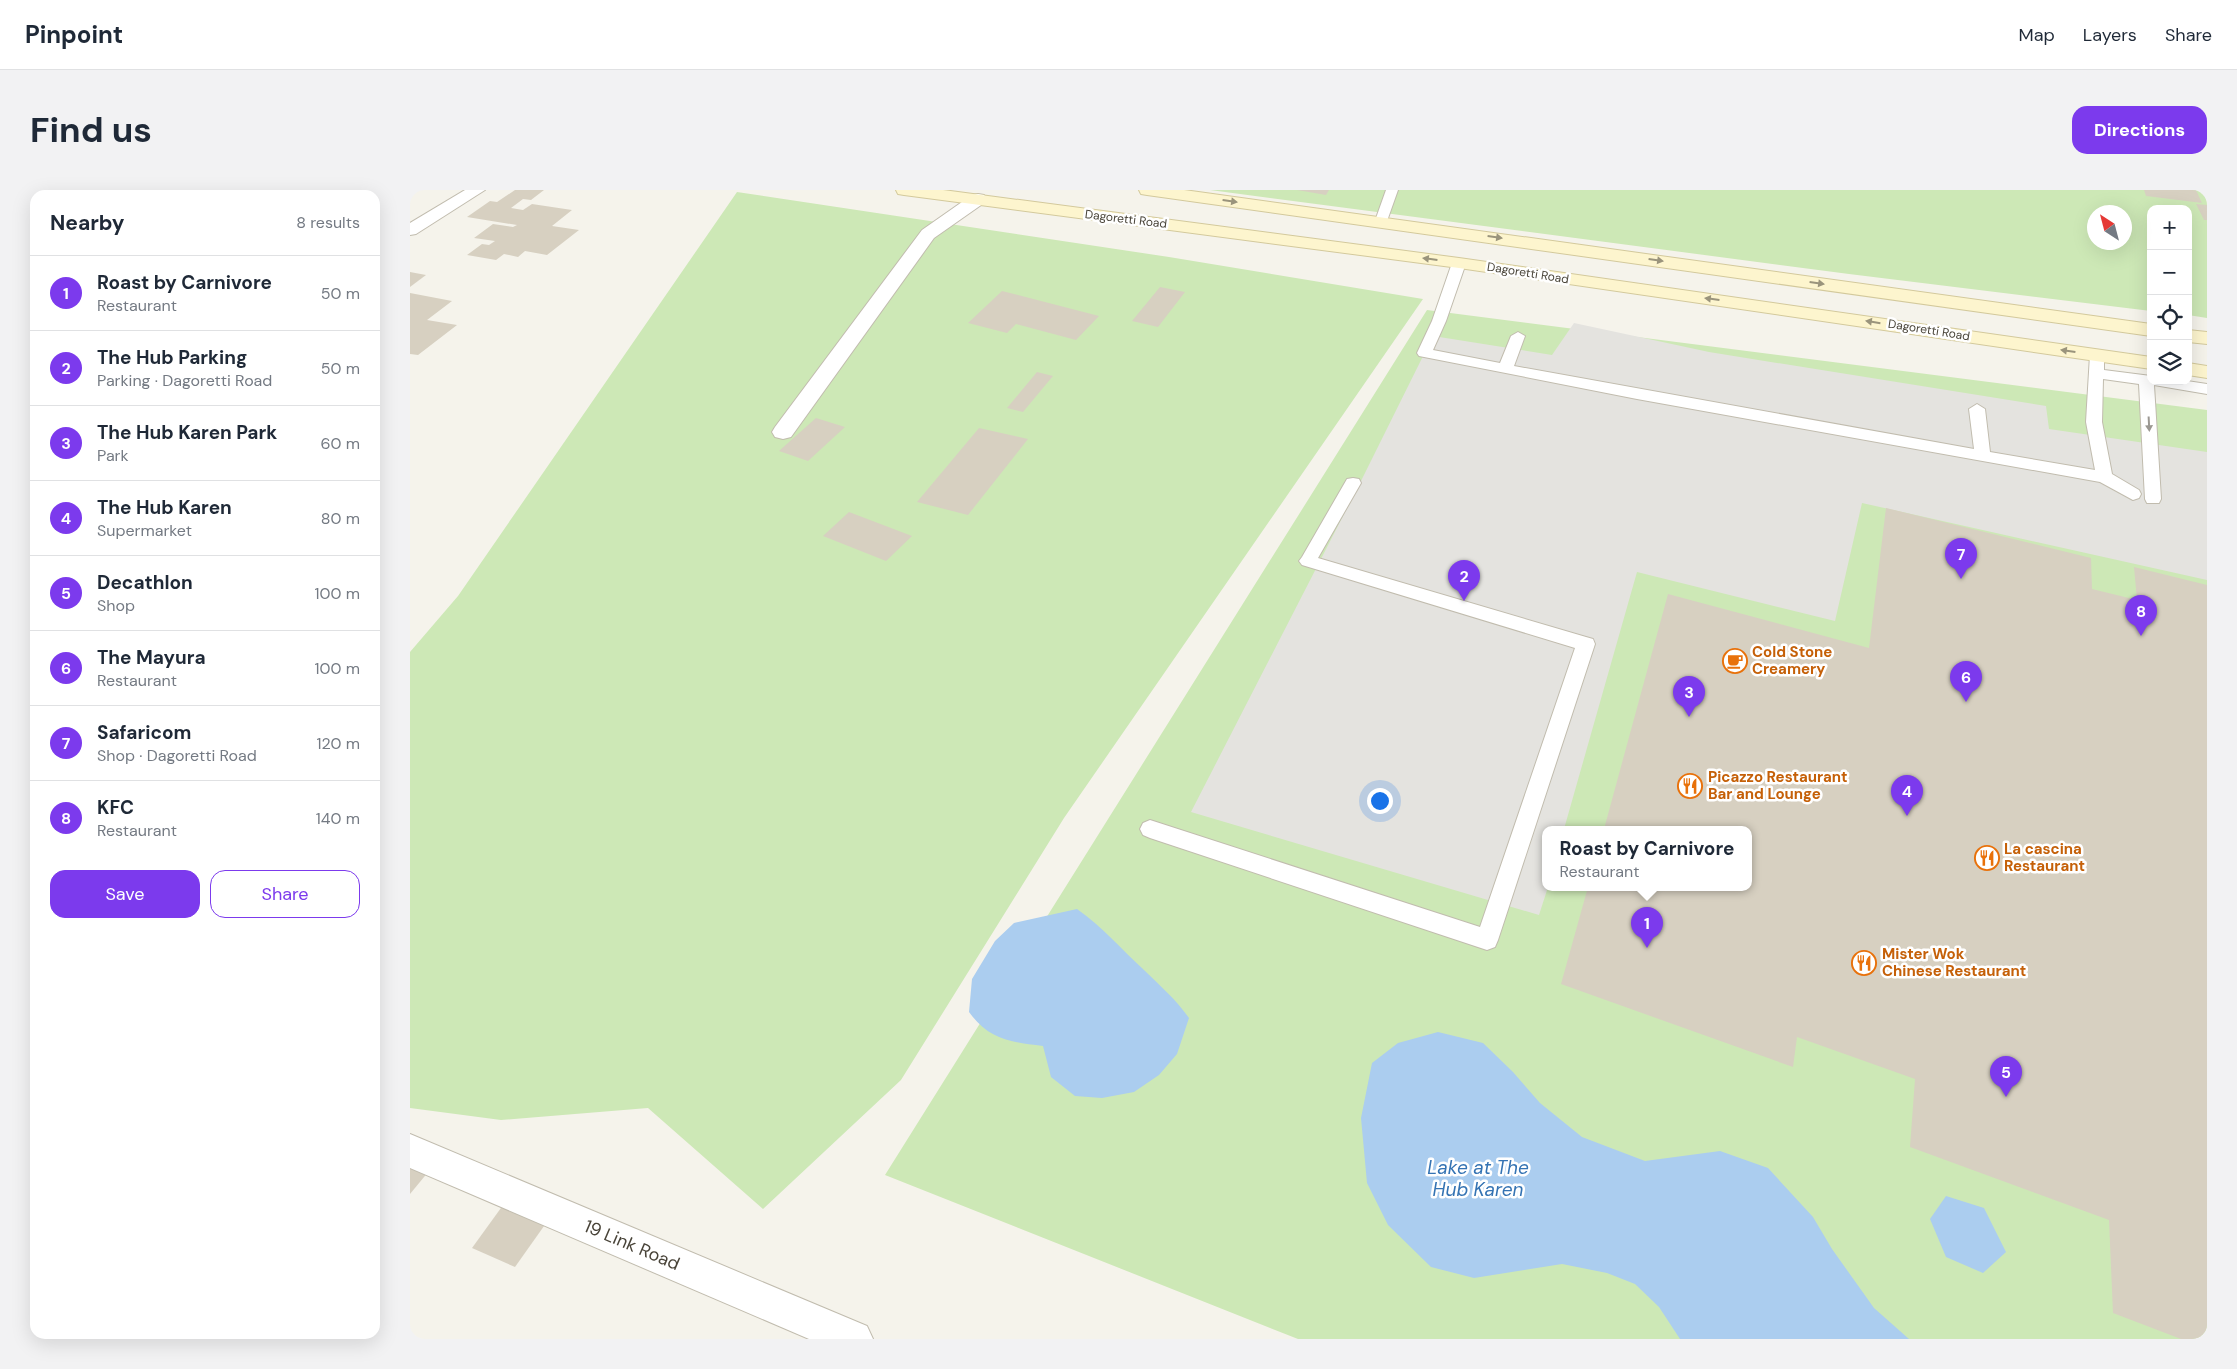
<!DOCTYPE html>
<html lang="en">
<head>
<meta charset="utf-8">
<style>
  :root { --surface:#fff; --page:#f2f2f3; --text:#1f2937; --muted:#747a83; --line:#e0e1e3; --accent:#7c3aed }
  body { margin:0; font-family:"DM Sans",sans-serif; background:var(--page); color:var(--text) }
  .controls { position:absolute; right:15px; top:15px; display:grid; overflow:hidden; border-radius:10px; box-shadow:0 5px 20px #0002 }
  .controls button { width:45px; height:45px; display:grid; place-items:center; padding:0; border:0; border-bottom:1px solid var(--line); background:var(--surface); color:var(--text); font:25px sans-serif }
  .compass { position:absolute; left:1677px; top:15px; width:45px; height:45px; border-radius:50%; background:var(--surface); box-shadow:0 5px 20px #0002; rotate:324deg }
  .you { position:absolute; left:969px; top:610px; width:18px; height:18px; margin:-12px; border:4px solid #fff; border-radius:50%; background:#1a73e8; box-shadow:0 0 0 8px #1a73e833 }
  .badge { display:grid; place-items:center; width:32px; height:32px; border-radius:50%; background:var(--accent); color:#fff; font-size:16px; font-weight:700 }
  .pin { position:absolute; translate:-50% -41px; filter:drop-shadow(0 1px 2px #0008) }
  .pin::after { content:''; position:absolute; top:26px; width:18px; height:15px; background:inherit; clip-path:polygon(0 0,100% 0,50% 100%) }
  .popup { position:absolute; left:1132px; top:636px; width:210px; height:65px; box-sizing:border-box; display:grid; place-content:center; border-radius:10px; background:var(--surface); filter:drop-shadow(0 1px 4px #0005); font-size:16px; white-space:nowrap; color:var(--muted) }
  .popup b { font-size:19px; color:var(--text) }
  .popup::after { content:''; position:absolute; left:50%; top:100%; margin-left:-10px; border:10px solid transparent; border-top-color:var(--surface) }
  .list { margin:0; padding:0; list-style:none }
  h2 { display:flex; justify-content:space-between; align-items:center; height:65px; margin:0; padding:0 20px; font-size:21px }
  h2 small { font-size:16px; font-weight:400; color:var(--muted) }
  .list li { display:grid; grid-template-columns:32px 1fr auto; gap:15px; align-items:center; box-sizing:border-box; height:75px; padding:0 20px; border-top:1px solid var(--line) }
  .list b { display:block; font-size:19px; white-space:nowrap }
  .list p { margin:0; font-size:16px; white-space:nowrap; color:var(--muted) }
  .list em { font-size:16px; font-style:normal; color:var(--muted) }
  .actions { display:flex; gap:10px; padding:15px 20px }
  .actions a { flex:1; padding:11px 0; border:1px solid var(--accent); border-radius:15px; text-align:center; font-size:18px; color:var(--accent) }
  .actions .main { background:var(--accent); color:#fff }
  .icon { flex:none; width:28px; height:28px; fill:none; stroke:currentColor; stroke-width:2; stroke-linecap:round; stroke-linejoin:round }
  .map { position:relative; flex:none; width:1797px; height:1149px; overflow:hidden; border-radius:15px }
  header { display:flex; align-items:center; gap:30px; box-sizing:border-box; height:70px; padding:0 25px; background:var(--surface); border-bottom:1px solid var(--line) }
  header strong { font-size:24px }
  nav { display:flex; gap:28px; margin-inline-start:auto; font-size:18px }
  .intro { display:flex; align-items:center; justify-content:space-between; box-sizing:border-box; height:120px; padding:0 30px }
  h1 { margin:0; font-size:35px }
  .button { padding:12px 22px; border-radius:15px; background:var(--accent); color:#fff; font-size:18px; font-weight:700 }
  main { display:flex; gap:30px; padding:0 30px }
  aside { flex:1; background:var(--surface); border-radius:15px; box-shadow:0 5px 20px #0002 }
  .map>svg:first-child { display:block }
  .green { fill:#cde8b6; fill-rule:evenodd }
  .parking { fill:#e4e3df }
  .water { fill:#abcdef }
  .building { fill:#d7d0c1 }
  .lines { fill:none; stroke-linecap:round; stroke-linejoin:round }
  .service-casing { stroke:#c1bcae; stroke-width:2 }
  .minor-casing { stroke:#c1bcae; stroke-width:2 }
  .secondary-casing { stroke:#d3c99c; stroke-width:2 }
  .service { fill:#fff; fill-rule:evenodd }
  .minor { fill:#fff; fill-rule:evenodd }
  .secondary { fill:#fdf5ce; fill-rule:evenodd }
  .oneway { fill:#9a947c }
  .oneway2 { fill:#9b9892 }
  .labels { text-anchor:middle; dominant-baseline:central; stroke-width:5; stroke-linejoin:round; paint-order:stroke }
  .far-street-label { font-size:12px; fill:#494439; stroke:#fff }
  .food-label { font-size:15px; font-weight:bold; fill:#c56008; stroke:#fff; text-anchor:start }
  .near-street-label { font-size:18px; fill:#494439; stroke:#fff }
  .near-water-label { font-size:19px; font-style:italic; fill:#3473b3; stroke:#fff }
</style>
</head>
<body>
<header>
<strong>Pinpoint</strong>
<nav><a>Map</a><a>Layers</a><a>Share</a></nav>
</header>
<div class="intro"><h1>Find us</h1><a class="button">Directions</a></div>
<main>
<aside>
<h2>Nearby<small>8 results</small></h2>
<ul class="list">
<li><span class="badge">1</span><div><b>Roast by Carnivore</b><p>Restaurant</p></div><em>50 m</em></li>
<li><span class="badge">2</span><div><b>The Hub Parking</b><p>Parking · Dagoretti Road</p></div><em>50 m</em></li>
<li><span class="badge">3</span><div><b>The Hub Karen Park</b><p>Park</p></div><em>60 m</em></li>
<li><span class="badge">4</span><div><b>The Hub Karen</b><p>Supermarket</p></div><em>80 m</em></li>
<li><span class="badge">5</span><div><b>Decathlon</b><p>Shop</p></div><em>100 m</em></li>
<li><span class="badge">6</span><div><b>The Mayura</b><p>Restaurant</p></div><em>100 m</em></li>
<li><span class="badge">7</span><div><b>Safaricom</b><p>Shop · Dagoretti Road</p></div><em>120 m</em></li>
<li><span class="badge">8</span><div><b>KFC</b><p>Restaurant</p></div><em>140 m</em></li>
</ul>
<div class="actions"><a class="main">Save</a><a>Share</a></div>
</aside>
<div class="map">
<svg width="1797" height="1149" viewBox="0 0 1797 1149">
  <rect width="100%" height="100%" fill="#f5f3eb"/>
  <!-- green -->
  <g class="green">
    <path d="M 800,0 L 1797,0 L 1797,128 L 1778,125 L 1778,19 L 1741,19 L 1741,121 L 1439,84 ZM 1684,22 L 1714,22 L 1714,52 L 1684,52 Z"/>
    <path d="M 327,2 L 759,67 L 1013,109 L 654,628 L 491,890 L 353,1019 L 238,918 L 91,930 L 0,918 L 0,462 L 48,406 Z"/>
    <path d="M 1017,120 L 1797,220 L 1797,1149 L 888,1149 L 475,985 ZM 1136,639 L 1338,639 L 1338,697 L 1136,697 Z"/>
  </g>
  <!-- parking -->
  <path class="parking" d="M 1164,133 L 1299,162 L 1636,216 L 1639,239 L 1797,262 L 1797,390 L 1452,313 L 1425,431 L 1227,382 L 1154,639 L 1136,639 L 1136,697 L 1138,697 L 1129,725 L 781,622 L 951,291 L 1023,146 L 1142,165 Z"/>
  <!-- water -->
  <g class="water">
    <path d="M 667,719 C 693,737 711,759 734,780 C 751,797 765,808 779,828 L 767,864 L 749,885 L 724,902 L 692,908 L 665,906 L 641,887 L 633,856 C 601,852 579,850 559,822 L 562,789 L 585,751 L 604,733 Z"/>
    <path d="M 1028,842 L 1073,853 L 1103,882 L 1130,913 L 1172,947 L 1235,971 L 1310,961 L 1358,978 L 1403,1027 L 1422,1059 L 1464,1118 L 1499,1149 L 1270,1149 L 1249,1117 L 1225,1094 L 1197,1083 L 1152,1074 L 1064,1088 L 1021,1077 L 978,1035 L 957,993 L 951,928 L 962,873 L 988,853 Z"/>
    <path d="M 1536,1006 L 1574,1018 L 1596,1062 L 1573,1083 L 1536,1067 L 1520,1029 Z"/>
  </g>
  <!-- building -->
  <g class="building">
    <path d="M 105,0 L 134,0 L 121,10 L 113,9 L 101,18 L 113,20 L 122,14 L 162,20 L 142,36 L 169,40 L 137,65 L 115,61 L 108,67 L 94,64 L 86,70 L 57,65 L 72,54 L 79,55 L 85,51 L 64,48 L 83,34 L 103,37 L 107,35 L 57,27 L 80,11 L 87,12 Z"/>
    <path d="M 887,0 L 919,0 L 916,5 Z"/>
    <path d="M 1734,0 L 1786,0 L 1792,13 L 1736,6 Z"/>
    <path d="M 1786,14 L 1797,15 L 1797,30 L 1794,30 Z"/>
    <path d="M 0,82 L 16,85 L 0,97 Z"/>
    <path d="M 750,97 L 775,102 L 748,137 L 722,131 Z"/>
    <path d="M 592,101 L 689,126 L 666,150 L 606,134 L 597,143 L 558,133 Z"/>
    <path d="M 0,103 L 42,111 L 17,130 L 47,135 L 8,165 L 0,164 Z"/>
    <path d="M 627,182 L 643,186 L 613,222 L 597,218 Z"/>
    <path d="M 406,228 L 435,237 L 398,271 L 369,261 Z"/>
    <path d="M 569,238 L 618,249 L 558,325 L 507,312 Z"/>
    <path d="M 1476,318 L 1681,368 L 1682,399 L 1727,410 L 1724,377 L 1797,395 L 1797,1149 L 1771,1149 L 1703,1123 L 1699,1030 L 1500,957 L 1505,889 L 1387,847 L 1383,877 L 1151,794 L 1178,697 L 1338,697 L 1338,639 L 1194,639 L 1258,404 L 1459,458 Z"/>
    <path d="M 439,322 L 502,346 L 476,371 L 413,346 Z"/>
    <path d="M 0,972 L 19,981 L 0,1004 Z"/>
    <path d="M 96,1011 L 139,1029 L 105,1077 L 62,1058 Z"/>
  </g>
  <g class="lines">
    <defs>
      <g id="service">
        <path d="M 976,0 L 988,0 L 977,31 L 971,35 L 965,31 Z"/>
        <path d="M 1049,69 L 1056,73 L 1036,131 L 1023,160 L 1090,173 L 1101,146 L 1108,142 L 1115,146 L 1104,176 L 1564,259 L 1559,219 L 1567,214 L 1575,219 L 1580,262 L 1685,280 L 1676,232 L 1680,165 L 1682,162 L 1692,162 L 1694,165 L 1694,180 L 1741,186 L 1741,191 L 1777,191 L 1797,194 L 1797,204 L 1744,195 L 1751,309 L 1749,313 L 1737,313 L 1735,309 L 1729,194 L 1693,189 L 1692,232 L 1702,284 L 1729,300 L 1731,304 L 1729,308 L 1723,310 L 1690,292 L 1227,209 L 1009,166 L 1007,163 L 1022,131 L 1042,73 Z"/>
        <path d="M 943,288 L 949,289 L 951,293 L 908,368 L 1176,447 L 1183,449 L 1185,454 L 1088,750 L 1085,757 L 1077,760 L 740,648 L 733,645 L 730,639 L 733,633 L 740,630 L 1070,737 L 1165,458 L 892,375 L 889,371 L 892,367 L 937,289 Z"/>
      </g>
      <g id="minor">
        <path d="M 55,0 L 75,0 L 6,44 L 0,45 L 0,33 Z"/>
        <path d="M 568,4 L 574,5 L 577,9 L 574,13 L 524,48 L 381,247 L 373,249 L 365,247 L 362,242 L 365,237 L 512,40 L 562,5 Z"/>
        <path d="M 0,944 L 457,1136 L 463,1149 L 399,1149 L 0,978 Z"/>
      </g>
      <g id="secondary">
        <path d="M 486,0 L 533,0 L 1049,68 L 1741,167 L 1741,179 L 1049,78 L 494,5 L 488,4 Z"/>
        <path d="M 729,0 L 774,0 L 1741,134 L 1741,146 L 737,5 L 731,4 Z"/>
        <path d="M 1778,140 L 1797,142 L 1797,154 L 1778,152 Z"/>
        <path d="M 1778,173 L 1797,176 L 1797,188 L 1778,185 Z"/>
      </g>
    </defs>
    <!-- service casing -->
    <use href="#service" class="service-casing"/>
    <!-- minor casing -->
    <use href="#minor" class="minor-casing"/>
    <!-- secondary casing -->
    <use href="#secondary" class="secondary-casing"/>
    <!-- service -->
    <use href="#service" class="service"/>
    <!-- minor -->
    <use href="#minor" class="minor"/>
    <!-- secondary -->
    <use href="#secondary" class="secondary"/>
  </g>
  <!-- one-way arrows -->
  <defs><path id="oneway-solid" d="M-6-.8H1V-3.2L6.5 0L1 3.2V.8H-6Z" transform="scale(1.25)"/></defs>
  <g class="oneway">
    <use href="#oneway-solid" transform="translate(820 11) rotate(8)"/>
    <use href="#oneway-solid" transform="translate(1085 47) rotate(8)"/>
    <use href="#oneway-solid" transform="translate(1020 69) rotate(-173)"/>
    <use href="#oneway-solid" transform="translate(1246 70) rotate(8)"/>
    <use href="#oneway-solid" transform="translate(1407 93) rotate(8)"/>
    <use href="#oneway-solid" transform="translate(1302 109) rotate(-173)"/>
    <use href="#oneway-solid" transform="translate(1463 132) rotate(-171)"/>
    <use href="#oneway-solid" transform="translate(1658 161) rotate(-172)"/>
  </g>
  <use class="oneway2" href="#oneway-solid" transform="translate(1739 234) rotate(87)"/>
  <!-- icons -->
  <defs>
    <symbol id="cafe-ring" viewBox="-11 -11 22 22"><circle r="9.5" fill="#fff" stroke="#e8710a" stroke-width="1.5"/><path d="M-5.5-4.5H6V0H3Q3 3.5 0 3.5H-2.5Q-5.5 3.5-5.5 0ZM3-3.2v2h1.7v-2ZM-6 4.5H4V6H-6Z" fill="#e8710a"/></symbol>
    <symbol id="restaurant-ring" viewBox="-11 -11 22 22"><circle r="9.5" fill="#fff" stroke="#e8710a" stroke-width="1.5"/><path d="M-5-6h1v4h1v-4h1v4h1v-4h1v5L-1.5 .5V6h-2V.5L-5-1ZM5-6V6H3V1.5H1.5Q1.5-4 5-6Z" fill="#e8710a"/></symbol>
  </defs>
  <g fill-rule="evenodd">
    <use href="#cafe-ring" x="1311" y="457" width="28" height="28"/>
    <use href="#restaurant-ring" x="1266" y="582" width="28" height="28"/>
    <use href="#restaurant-ring" x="1563" y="654" width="28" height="28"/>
    <use href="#restaurant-ring" x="1440" y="759" width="28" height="28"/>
  </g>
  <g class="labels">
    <!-- far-street labels -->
    <g class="far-street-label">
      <text transform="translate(716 29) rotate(7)">Dagoretti Road</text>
      <text transform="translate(1118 83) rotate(9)">Dagoretti Road</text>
      <text transform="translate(1519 140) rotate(9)">Dagoretti Road</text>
    </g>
    <!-- food labels -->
    <g class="food-label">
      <text x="1342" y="462">Cold Stone<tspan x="1342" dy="17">Creamery</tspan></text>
      <text x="1298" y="587">Picazzo Restaurant<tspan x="1298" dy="17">Bar and Lounge</tspan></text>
      <text x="1594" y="659">La cascina<tspan x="1594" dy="17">Restaurant</tspan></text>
      <text x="1472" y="764">Mister Wok<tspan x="1472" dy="17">Chinese Restaurant</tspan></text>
    </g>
    <!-- near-street labels -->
    <g class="near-street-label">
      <text transform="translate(222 1055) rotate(23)">19 Link Road</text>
    </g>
    <!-- near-water labels -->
    <g class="near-water-label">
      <text x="1068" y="977">Lake at The<tspan x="1068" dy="22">Hub Karen</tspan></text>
    </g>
  </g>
</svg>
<div class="controls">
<button>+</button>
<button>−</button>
<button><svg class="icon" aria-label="locate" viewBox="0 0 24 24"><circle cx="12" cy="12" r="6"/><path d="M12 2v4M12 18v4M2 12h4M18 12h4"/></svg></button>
<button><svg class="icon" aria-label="layers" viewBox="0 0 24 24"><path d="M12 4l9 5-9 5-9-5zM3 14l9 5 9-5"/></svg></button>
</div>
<svg class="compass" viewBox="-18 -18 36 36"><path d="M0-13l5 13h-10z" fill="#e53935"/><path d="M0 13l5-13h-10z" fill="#747a83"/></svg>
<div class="you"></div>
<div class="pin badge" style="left:1237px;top:758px">1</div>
<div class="popup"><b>Roast by Carnivore</b>Restaurant</div>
<div class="pin badge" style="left:1054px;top:411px">2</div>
<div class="pin badge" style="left:1279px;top:527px">3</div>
<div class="pin badge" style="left:1497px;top:626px">4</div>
<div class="pin badge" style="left:1596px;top:907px">5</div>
<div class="pin badge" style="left:1556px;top:512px">6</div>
<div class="pin badge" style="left:1551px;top:389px">7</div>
<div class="pin badge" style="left:1731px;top:446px">8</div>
</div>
</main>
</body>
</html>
